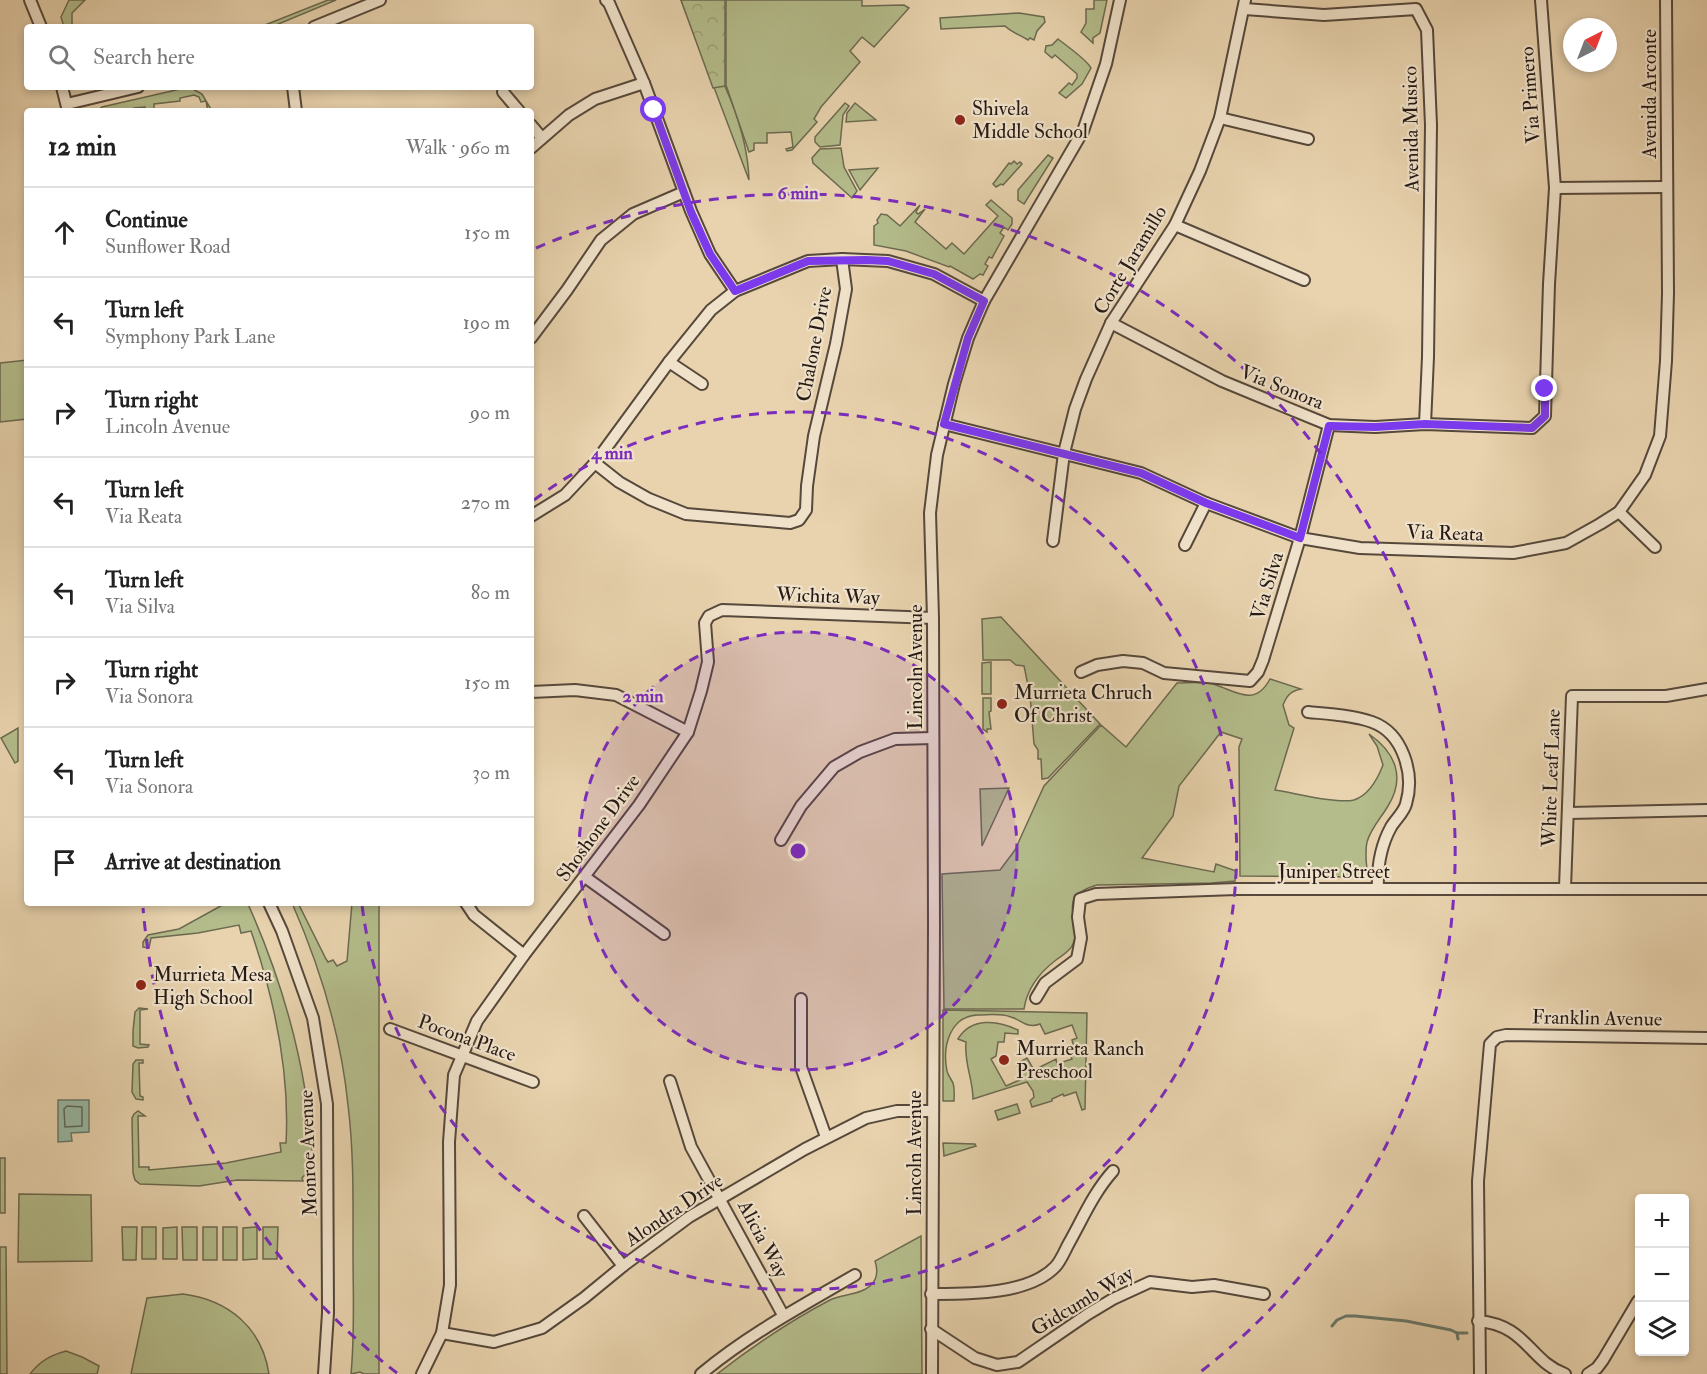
<!DOCTYPE html>
<html lang="en">
<head>
<meta charset="utf-8">
<style>
  :root { --surface:#fff; --page:#f6f6f6; --text:#222; --muted:#767676; --line:#e0e0e0 }
  body { margin:0; font-family:"IM FELL Double Pica",serif; background:var(--page); color:var(--text) }
  .controls { position:absolute; right:18px; bottom:18px; display:grid; overflow:hidden; border-radius:6px; box-shadow:0 3px 9px #0003 }
  .controls button { width:54px; height:54px; display:grid; place-items:center; padding:0; border:0; border-bottom:2px solid var(--line); background:var(--surface); color:var(--text); font:30px sans-serif }
  .compass { position:absolute; left:1563px; top:18px; width:54px; height:54px; border-radius:50%; background:var(--surface); box-shadow:0 3px 9px #0003; rotate:42deg }
  .stop { position:absolute; width:18px; height:18px; margin:-14px; border:4px solid #7c3aed; border-radius:50%; background:#fff }
  .stop.end { background:#7c3aed; border-color:#fff; box-shadow:0 2px 6px #0008 }
  .list { margin:0; padding:0; list-style:none }
  h2 { display:flex; justify-content:space-between; align-items:center; height:78px; margin:0; padding:0 24px; font-size:26px }
  h2 small { font-size:20px; font-weight:400; color:var(--muted) }
  .list li { display:grid; grid-template-columns:39px 1fr auto; gap:18px; align-items:center; box-sizing:border-box; height:90px; padding:0 24px; border-top:2px solid var(--line) }
  .list b { display:block; font-size:22px; white-space:nowrap }
  .list p { margin:0; font-size:20px; white-space:nowrap; color:var(--muted) }
  .list em { font-size:20px; font-style:normal; color:var(--muted) }
  .icon { flex:none; width:33px; height:33px; fill:none; stroke:currentColor; stroke-width:2; stroke-linecap:round; stroke-linejoin:round }
  .map { position:relative; flex:none; width:1707px; height:1374px; overflow:hidden }
  .search { position:absolute; background:var(--surface); box-shadow:0 3px 9px #0003; left:24px; top:24px; width:510px; height:66px; display:flex; align-items:center; gap:15px; box-sizing:border-box; padding:0 21px; border-radius:6px; color:var(--muted); font-size:22px }
  .panel { position:absolute; background:var(--surface); box-shadow:0 3px 9px #0003; left:24px; top:108px; width:510px; height:798px; border-radius:6px }
  .map>svg:first-child { display:block }
  .green { fill:#b4bc8b; stroke:#6c6a50; stroke-width:1.5 }
  .park { fill:url(#park-crowns); stroke:#6c6a50; stroke-width:1.5 }
  .water { fill:#98b9a4; stroke:#6a796b; stroke-width:1.5 }
  .lines { fill:none; stroke-linecap:round; stroke-linejoin:round }
  .shore { stroke:#5e695c; stroke-width:1.5 }
  .stream { stroke:#6a796b; stroke-width:3 }
  .minor-casing { stroke:#56483b; stroke-width:14 }
  .minor { stroke:#f0e2ca; stroke-width:10 }
  .route { stroke:#7c3aed; stroke-width:8 }
  .ring { fill:none; stroke:#7b2cbf; stroke-width:3; stroke-dasharray:10 8 }
  .poi-dot { fill:#8f2418; stroke:#f0e2ca; stroke-width:2 }
  .labels { text-anchor:middle; dominant-baseline:central; stroke-width:4.5; stroke-linejoin:round; paint-order:stroke }
  .street-label { font-size:20px; fill:#251915; stroke:#f0e2ca }
  .poi-label { font-size:20px; fill:#251915; stroke:#f0e2ca; text-anchor:start }
  .centre { fill:#7b2cbf; stroke:#f0e2ca; stroke-width:3 }
  .ring-label { font-size:18px; text-anchor:middle; font-weight:bold; fill:#7b2cbf; stroke:#f0e2ca; stroke-width:4.5; stroke-linejoin:round; paint-order:stroke }
</style>
</head>
<body>
<div class="map">
<svg width="1707" height="1374" viewBox="0 0 1707 1374">
  <defs>
    <pattern id="park-crowns" width="20" height="18" patternUnits="userSpaceOnUse" patternTransform="scale(1.5)"><rect width="20" height="18" fill="#b4bc8b"/><path d="M2 6a3 3 0 1 1 6 0M12 15a3 3 0 1 1 6 0" fill="none" stroke="#9ba177"/></pattern>
  </defs>
  <rect width="100%" height="100%" fill="#e8d3ae"/>
  <filter id="stains"><feTurbulence type="fractalNoise" baseFrequency=".00333" numOctaves="4"/><feColorMatrix values="0 0 0 0 .2 0 0 0 0 .09 0 0 0 0 .02 0 0 0 .5 -.17"/></filter>
  <radialGradient id="worn" r=".72"><stop offset=".6" stop-color="#630" stop-opacity="0"/><stop offset="1" stop-color="#630" stop-opacity=".3"/></radialGradient>
  <!-- green -->
  <g class="green">
    <path d="M 69,0 L 85,0 L 72,13 L 72,27 L 64,27 L 61,17 Z"/>
    <path d="M 328,0 L 336,0 L 276,25 L 260,27 Z"/>
    <path d="M 681,0 C 710,56 747,115 749,180 Z"/>
    <path d="M 726,0 L 862,0 L 862,6 L 904,5 L 909,8 L 874,47 L 862,37 L 850,51 L 860,62 L 821,107 L 814,119 L 817,122 L 792,150 L 787,151 L 786,149 L 793,147 L 791,132 L 767,133 L 767,143 L 754,143 L 754,150 L 749,152 L 726,85 Z"/>
    <path d="M 1094,0 L 1107,0 L 1100,33 L 1093,38 L 1093,43 L 1081,32 L 1086,23 L 1086,9 L 1094,9 Z"/>
    <path d="M 1019,13 L 1044,17 L 1045,22 L 1037,31 L 1034,40 L 1030,38 L 1028,40 C 1020,35 1011,32 1005,26 L 941,29 L 940,18 Z"/>
    <path d="M 1058,39 C 1067,46 1087,60 1091,68 L 1082,84 L 1066,98 L 1059,93 L 1069,83 L 1072,85 L 1077,78 L 1077,74 L 1055,55 L 1052,58 L 1045,52 L 1046,46 L 1052,45 Z"/>
    <path d="M 189,87 L 202,94 L 212,111 L 208,111 L 206,101 L 201,102 L 199,97 L 194,95 L 180,98 L 180,101 L 154,104 L 154,111 L 146,111 L 145,107 L 134,108 L 134,111 L 128,111 L 128,109 L 97,111 L 102,107 Z"/>
    <path d="M 845,103 L 849,106 L 843,115 L 840,145 L 820,147 L 815,142 L 815,137 Z"/>
    <path d="M 855,103 L 876,120 L 846,122 L 847,113 Z"/>
    <path d="M 841,148 L 844,167 L 857,191 L 852,198 L 813,163 L 812,158 L 820,149 Z"/>
    <path d="M 1048,155 L 1053,158 L 1024,204 L 1018,200 L 1018,190 Z"/>
    <path d="M 1014,161 L 1017,164 L 1020,162 L 1022,164 L 1003,185 L 1001,184 L 996,187 L 993,184 L 1009,163 L 1011,164 Z"/>
    <path d="M 878,168 L 860,190 L 849,170 Z"/>
    <path d="M 991,200 L 1012,218 L 1012,224 L 1008,230 L 1004,227 L 1000,233 L 1004,236 L 992,258 L 989,257 L 985,264 L 988,266 L 983,275 L 980,274 L 973,279 L 950,266 L 949,267 L 906,251 L 874,245 L 874,226 L 878,223 L 877,220 L 881,214 L 887,215 L 900,226 L 920,205 L 916,212 L 918,214 L 925,209 L 915,222 L 946,249 L 952,243 L 964,254 L 998,216 L 986,205 Z"/>
    <path d="M 27,360 L 27,419 L 0,422 L 0,363 Z"/>
    <path d="M 1001,617 L 1100,724 L 1048,778 L 1042,779 L 1041,759 L 1038,759 L 1038,750 L 1034,744 L 1030,695 L 1024,666 L 1016,665 L 1010,660 L 983,660 L 982,619 Z"/>
    <path d="M 991,662 L 991,694 L 982,694 L 982,663 Z"/>
    <path d="M 1270,679 L 1301,689 C 1291,691 1287,695 1283,705 L 1289,725 L 1294,728 L 1275,790 C 1295,793 1337,804 1354,800 C 1369,795 1378,778 1383,765 L 1377,746 L 1369,734 C 1395,752 1406,777 1388,806 C 1381,818 1371,828 1367,842 C 1365,851 1366,861 1367,870 L 1360,877 L 1240,876 L 1239,747 L 1242,739 L 1221,732 L 1179,786 L 1173,816 L 1142,858 L 1214,872 L 1216,864 L 1236,871 L 1235,881 L 1212,883 L 1097,885 C 1052,898 1085,918 1073,944 C 1070,952 1062,955 1056,960 C 1039,973 1027,988 1024,1009 L 944,1009 L 942,874 L 1000,870 L 1015,850 L 1044,786 L 1101,725 L 1126,747 L 1177,683 C 1189,683 1205,681 1216,685 C 1237,692 1255,707 1270,679 Z"/>
    <path d="M 983,698 L 991,698 L 991,711 L 989,712 L 991,729 L 987,729 L 987,732 L 983,729 Z"/>
    <path d="M 18,728 L 18,761 L 15,763 L 1,738 Z"/>
    <path d="M 1009,788 L 982,846 L 980,789 Z"/>
    <path d="M 226,903 L 248,904 C 285,987 309,1075 313,1166 L 302,1178 L 303,1181 L 237,1180 L 199,1186 L 140,1184 L 135,1180 L 133,1173 L 132,1118 L 134,1114 L 138,1111 L 145,1116 L 138,1116 L 139,1167 L 149,1167 L 149,1170 L 226,1163 L 281,1152 L 280,1143 L 286,1143 C 290,1072 274,998 251,931 L 241,933 L 239,925 L 198,933 L 151,938 L 149,948 L 143,947 L 143,942 L 148,935 L 179,929 Z"/>
    <path d="M 292,903 L 298,903 L 326,959 L 328,962 L 333,960 L 337,966 L 347,961 L 352,903 L 379,903 L 379,1374 L 364,1374 L 360,1372 L 351,1374 C 355,1333 353,1292 353,1251 C 353,1202 354,1153 348,1105 C 341,1035 320,967 292,903 Z"/>
    <path d="M 139,1008 L 148,1009 L 140,1010 L 140,1044 L 149,1045 L 148,1047 L 138,1048 L 133,1046 L 133,1031 L 135,1012 Z"/>
    <path d="M 943,1010 L 1087,1013 L 1085,1109 L 1082,1110 L 1076,1092 L 1064,1096 L 1063,1094 L 1052,1099 L 1052,1101 L 1032,1107 L 1030,1101 L 1034,1097 L 1033,1091 L 1027,1082 L 973,1099 C 973,1078 964,1065 966,1042 L 958,1039 C 971,1017 998,1020 1018,1030 L 1018,1034 L 1005,1033 L 1004,1042 L 998,1042 L 996,1056 L 991,1059 L 1006,1086 L 1024,1078 L 1016,1064 L 1027,1058 L 1034,1070 L 1056,1059 L 1057,1064 L 1072,1059 L 1069,1050 L 1074,1048 L 1072,1040 L 1077,1038 L 1072,1025 L 1045,1034 L 1040,1024 C 1026,1029 1022,1020 1011,1017 C 1000,1013 989,1015 978,1015 C 950,1016 942,1046 947,1071 C 948,1075 951,1079 953,1083 C 955,1089 954,1096 954,1101 L 943,1101 Z"/>
    <path d="M 136,1060 L 143,1060 L 143,1063 L 139,1063 L 140,1096 L 143,1097 L 143,1100 L 136,1099 L 132,1092 L 133,1064 Z"/>
    <path d="M 1017,1104 L 1020,1113 L 998,1120 L 995,1111 Z"/>
    <path d="M 943,1143 L 975,1144 L 976,1146 L 944,1156 Z"/>
    <rect x="0" y="1158" width="5" height="55"/>
    <path d="M 19,1194 L 91,1195 L 92,1261 L 18,1262 Z"/>
    <path d="M 122,1227 L 137,1227 L 136,1260 L 123,1260 Z"/>
    <rect x="142" y="1227" width="14" height="32"/>
    <path d="M 177,1227 L 177,1259 L 163,1259 L 163,1228 Z"/>
    <path d="M 182,1227 L 197,1227 L 197,1260 L 183,1260 Z"/>
    <rect x="203" y="1227" width="14" height="33"/>
    <rect x="223" y="1227" width="14" height="33"/>
    <path d="M 257,1227 L 257,1259 L 243,1260 L 243,1228 Z"/>
    <path d="M 263,1227 L 278,1227 L 277,1259 L 263,1259 Z"/>
    <path d="M 921,1236 L 922,1374 L 717,1374 C 753,1346 790,1321 830,1300 C 842,1294 860,1295 870,1286 C 878,1279 878,1270 875,1261 Z"/>
    <path d="M 0,1247 L 6,1247 L 7,1374 L 0,1374 Z"/>
    <path d="M 183,1294 C 229,1300 262,1328 269,1374 L 131,1374 L 147,1298 Z"/>
    <path d="M 66,1351 L 82,1357 L 99,1366 L 97,1374 L 30,1374 C 40,1361 51,1355 66,1351 Z"/>
  </g>
  <!-- park -->
  <path class="park" d="M 681,0 L 725,0 L 725,86 L 713,88 Z"/>
  <!-- water -->
  <path class="water" d="M 58,1100 L 89,1100 L 89,1132 L 71,1133 L 72,1141 L 58,1142 Z"/>
  <g class="lines">
    <!-- shore -->
    <path class="shore" d="M 67,1106 L 82,1107 L 82,1126 L 65,1127 L 64,1109 Z"/>
    <!-- stream -->
    <g class="stream">
      <path d="M 1332,1326 L 1337,1320 L 1346,1316 L 1355,1316 L 1406,1321 L 1451,1330 L 1457,1333 L 1458,1339"/>
      <path d="M 1457,1333 L 1467,1333"/>
    </g>
    <defs>
      <g id="minor">
        <path d="M 30,0 L 41,27"/>
        <path d="M 606,0 L 609,3 L 644,83 L 691,211 L 710,254 L 735,291"/>
        <path d="M 1245,9 L 1324,15 L 1416,9 L 1427,30 L 1431,125 L 1428,357 L 1425,424"/>
        <path d="M 314,27 L 380,0"/>
        <path d="M 62,87 L 68,111"/>
        <path d="M 293,87 L 296,111"/>
        <path d="M 503,92 L 519,111"/>
        <path d="M 67,104 L 138,87"/>
        <path d="M 1220,118 L 1308,139"/>
        <path d="M 531,125 L 541,137"/>
        <path d="M 531,148 L 569,115 L 595,99 L 644,83"/>
        <path d="M 1555,188 L 1667,187"/>
        <path d="M 1175,225 L 1304,280"/>
        <path d="M 1111,323 L 1222,381 L 1329,425 L 1375,427 L 1425,424 L 1532,428 L 1545,416 L 1549,284 L 1555,188 L 1541,0"/>
        <path d="M 531,338 L 567,290 L 601,240 L 633,214 L 684,192"/>
        <path d="M 669,362 L 702,384"/>
        <path d="M 944,424 L 1141,473 L 1206,503 L 1300,538 L 1360,548 L 1513,553 L 1566,543 L 1600,524 L 1619,512 L 1645,475 L 1660,436 L 1666,361 L 1668,293 L 1666,0"/>
        <path d="M 595,463 L 619,482 L 649,499 L 686,514 L 790,523 L 799,520 L 806,510 L 807,486 L 814,436 L 836,344 L 846,289 L 842,259"/>
        <path d="M 1619,512 L 1655,547"/>
        <path d="M 531,516 L 565,495 L 595,463 L 669,362 L 711,310 L 735,291 L 808,261 L 842,259 L 888,261 L 934,274 L 984,301"/>
        <path d="M 1053,541 L 1064,453 L 1075,409 L 1086,379 L 1111,323 L 1175,225 L 1200,171 L 1220,118 L 1245,0"/>
        <path d="M 1185,545 L 1206,503"/>
        <path d="M 1081,672 L 1097,665 L 1123,661 L 1143,663 L 1164,673 L 1250,681 L 1258,672 L 1263,660 L 1300,538 L 1329,425"/>
        <path d="M 531,692 L 575,690 L 616,695 L 688,732"/>
        <path d="M 1308,712 C 1329,714 1352,715 1372,722 C 1403,733 1415,774 1406,804 C 1404,812 1396,819 1391,827 C 1380,847 1377,866 1378,889"/>
        <path d="M 1569,813 L 1707,810"/>
        <path d="M 781,840 L 801,806 L 834,767 L 860,752 L 895,739 L 933,738"/>
        <path d="M 585,877 L 664,934"/>
        <path d="M 1565,888 L 1572,696 L 1666,696 L 1707,689"/>
        <path d="M 269,903 L 282,931 L 313,1018 L 327,1104 L 328,1313 L 324,1374"/>
        <path d="M 466,903 L 474,915 L 524,955"/>
        <path d="M 1036,998 L 1045,983 L 1077,959 L 1081,938 L 1078,917 L 1080,899 L 1096,894 L 1236,889 L 1707,889"/>
        <path d="M 801,999 L 801,1067 L 826,1137"/>
        <path d="M 390,1029 L 533,1082"/>
        <path d="M 670,1081 L 691,1147 L 783,1315"/>
        <path d="M 584,1216 L 623,1266"/>
        <path d="M 931,1294 C 968,1294 1028,1295 1055,1267 C 1061,1261 1065,1250 1069,1243 C 1083,1218 1094,1192 1113,1171"/>
        <path d="M 1478,1321 C 1527,1325 1529,1361 1565,1374"/>
        <path d="M 931,1329 L 975,1358 L 997,1365 L 1018,1362 L 1088,1314 L 1113,1299 L 1150,1282 L 1192,1287 L 1214,1285 L 1264,1294"/>
        <path d="M 442,1333 L 494,1342 L 542,1328 L 584,1298 L 623,1266 L 689,1217 L 805,1149 L 866,1118 L 897,1111 L 932,1111"/>
        <path d="M 422,1374 L 442,1333 L 450,1285 L 449,1142 L 454,1075 L 477,1021 L 524,955 L 639,805 L 688,732 L 701,691 L 708,662 L 705,623 L 709,616 L 722,610 L 933,618"/>
        <path d="M 701,1374 C 749,1334 802,1306 855,1275"/>
        <path d="M 932,1374 L 934,925 L 933,618 L 930,513 L 937,455 L 954,384 L 968,338 L 984,301 L 1083,131 L 1106,64 L 1120,0"/>
        <path d="M 1480,1374 L 1478,1181 L 1490,1044 L 1497,1037 L 1506,1035 L 1707,1038"/>
        <path d="M 1588,1374 L 1597,1368 L 1603,1360 L 1638,1301"/>
      </g>
    </defs>
    <!-- minor casing -->
    <use href="#minor" class="minor-casing"/>
    <!-- minor -->
    <use href="#minor" class="minor"/>
  </g>
  <g class="lines">
    <!-- route -->
    <path class="route" d="M 654,110 L 691,212 L 710,254 L 735,291 L 808,261 L 866,260 L 888,261 L 934,274 L 984,301 L 968,338 L 944,424 L 1141,473 L 1206,503 L 1300,538 L 1329,426 L 1375,427 L 1425,424 L 1532,428 L 1545,416 L 1545,389"/>
  </g>
  <!-- distance rings -->
  <circle cx="798" cy="851" r="219" fill="#7b2cbf" fill-opacity=".12"/>
  <g class="ring">
    <circle cx="798" cy="851" r="219"/>
    <path d="M534 500A439 439 0 1 1 362 905"/>
    <path d="M397 1373A658 658 0 0 1 143 908M536 248A658 658 0 0 1 1199 1373"/>
  </g>
  <!-- markers -->
  <g class="poi-dot">
    <circle cx="960" cy="120" r="6"/>
    <circle cx="1002" cy="704" r="6"/>
    <circle cx="141" cy="985" r="6"/>
    <circle cx="1004" cy="1060" r="6"/>
  </g>
  <g class="labels">
    <!-- street labels -->
    <g class="street-label">
      <text transform="translate(1649 94) rotate(-90)">Avenida Arconte</text>
      <text transform="translate(1530 95) rotate(-94)">Via Primero</text>
      <text transform="translate(1411 129) rotate(-91)">Avenida Musico</text>
      <text transform="translate(1130 260) rotate(-59)">Corte Jaramillo</text>
      <text transform="translate(814 344) rotate(-79)">Chalone Drive</text>
      <text transform="translate(1282 387) rotate(22)">Via Sonora</text>
      <text transform="translate(1445 533) rotate(2)">Via Reata</text>
      <text transform="translate(1267 586) rotate(-73)">Via Silva</text>
      <text transform="translate(828 596) rotate(2)">Wichita Way</text>
      <text transform="translate(915 667) rotate(-90)">Lincoln Avenue</text>
      <text transform="translate(1551 778) rotate(-88)">White Leaf Lane</text>
      <text transform="translate(598 828) rotate(-54)">Shoshone Drive</text>
      <text x="1334" y="871">Juniper Street</text>
      <text transform="translate(1597 1018) rotate(1)">Franklin Avenue</text>
      <text transform="translate(467 1038) rotate(20)">Pocona Place</text>
      <text transform="translate(308 1153) rotate(-92)">Monroe Avenue</text>
      <text transform="translate(914 1153) rotate(-90)">Lincoln Avenue</text>
      <text transform="translate(674 1210) rotate(-34)">Alondra Drive</text>
      <text transform="translate(763 1239) rotate(62)">Alicia Way</text>
      <text transform="translate(1082 1301) rotate(-31)">Gidcumb Way</text>
    </g>
    <!-- poi labels -->
    <g class="poi-label">
      <text x="972" y="108">Shivela<tspan x="972" dy="23">Middle School</tspan></text>
      <text x="1014" y="692">Murrieta Chruch<tspan x="1014" dy="23">Of Christ</tspan></text>
      <text x="153" y="974">Murrieta Mesa<tspan x="153" dy="23">High School</tspan></text>
      <text x="1016" y="1048">Murrieta Ranch<tspan x="1016" dy="23">Preschool</tspan></text>
    </g>
  </g>
  <circle cx="798" cy="851" r="9" class="centre"/>
  <g class="ring-label">
    <text x="798" y="199">6 min</text>
    <text x="612" y="459">4 min</text>
    <text x="643" y="702">2 min</text>
  </g>
  <rect width="100%" height="100%" filter="url(#stains)"/>
  <rect width="100%" height="100%" fill="url(#worn)"/>
</svg>
<div class="controls">
<button>+</button>
<button>−</button>
<button><svg class="icon" aria-label="layers" viewBox="0 0 24 24"><path d="M12 4l9 5-9 5-9-5zM3 14l9 5 9-5"/></svg></button>
</div>
<svg class="compass" viewBox="-18 -18 36 36"><path d="M0-13l5 13h-10z" fill="#e53935"/><path d="M0 13l5-13h-10z" fill="#767676"/></svg>
<div class="stop" style="left:654px;top:110px"></div>
<div class="stop end" style="left:1545px;top:389px"></div>
<div class="search"><svg class="icon" aria-label="search" viewBox="0 0 24 24"><circle cx="10" cy="10" r="6"/><path d="M15 15l6 6"/></svg>Search here</div>
<section class="panel">
<h2>12 min<small>Walk · 960 m</small></h2>
<ul class="list">
<li><svg class="icon" aria-label="ahead" viewBox="0 0 24 24"><path d="M12 20V5M6 11l6-6 6 6"/></svg><div><b>Continue</b><p>Sunflower Road</p></div><em>150 m</em></li>
<li><svg class="icon" aria-label="left" viewBox="0 0 24 24"><path d="M17 20v-9H6M10 6l-5 5 5 5"/></svg><div><b>Turn left</b><p>Symphony Park Lane</p></div><em>190 m</em></li>
<li><svg class="icon" aria-label="right" viewBox="0 0 24 24"><path d="M7 20v-9h11M14 6l5 5-5 5"/></svg><div><b>Turn right</b><p>Lincoln Avenue</p></div><em>90 m</em></li>
<li><svg class="icon" aria-label="left" viewBox="0 0 24 24"><path d="M17 20v-9H6M10 6l-5 5 5 5"/></svg><div><b>Turn left</b><p>Via Reata</p></div><em>270 m</em></li>
<li><svg class="icon" aria-label="left" viewBox="0 0 24 24"><path d="M17 20v-9H6M10 6l-5 5 5 5"/></svg><div><b>Turn left</b><p>Via Silva</p></div><em>80 m</em></li>
<li><svg class="icon" aria-label="right" viewBox="0 0 24 24"><path d="M7 20v-9h11M14 6l5 5-5 5"/></svg><div><b>Turn right</b><p>Via Sonora</p></div><em>150 m</em></li>
<li><svg class="icon" aria-label="left" viewBox="0 0 24 24"><path d="M17 20v-9H6M10 6l-5 5 5 5"/></svg><div><b>Turn left</b><p>Via Sonora</p></div><em>30 m</em></li>
<li><svg class="icon" aria-label="arrive" viewBox="0 0 24 24"><path d="M6 21V4h12l-3 4 3 4H6"/></svg><div><b>Arrive at destination</b></div></li>
</ul>
</section>
</div>
</body>
</html>
